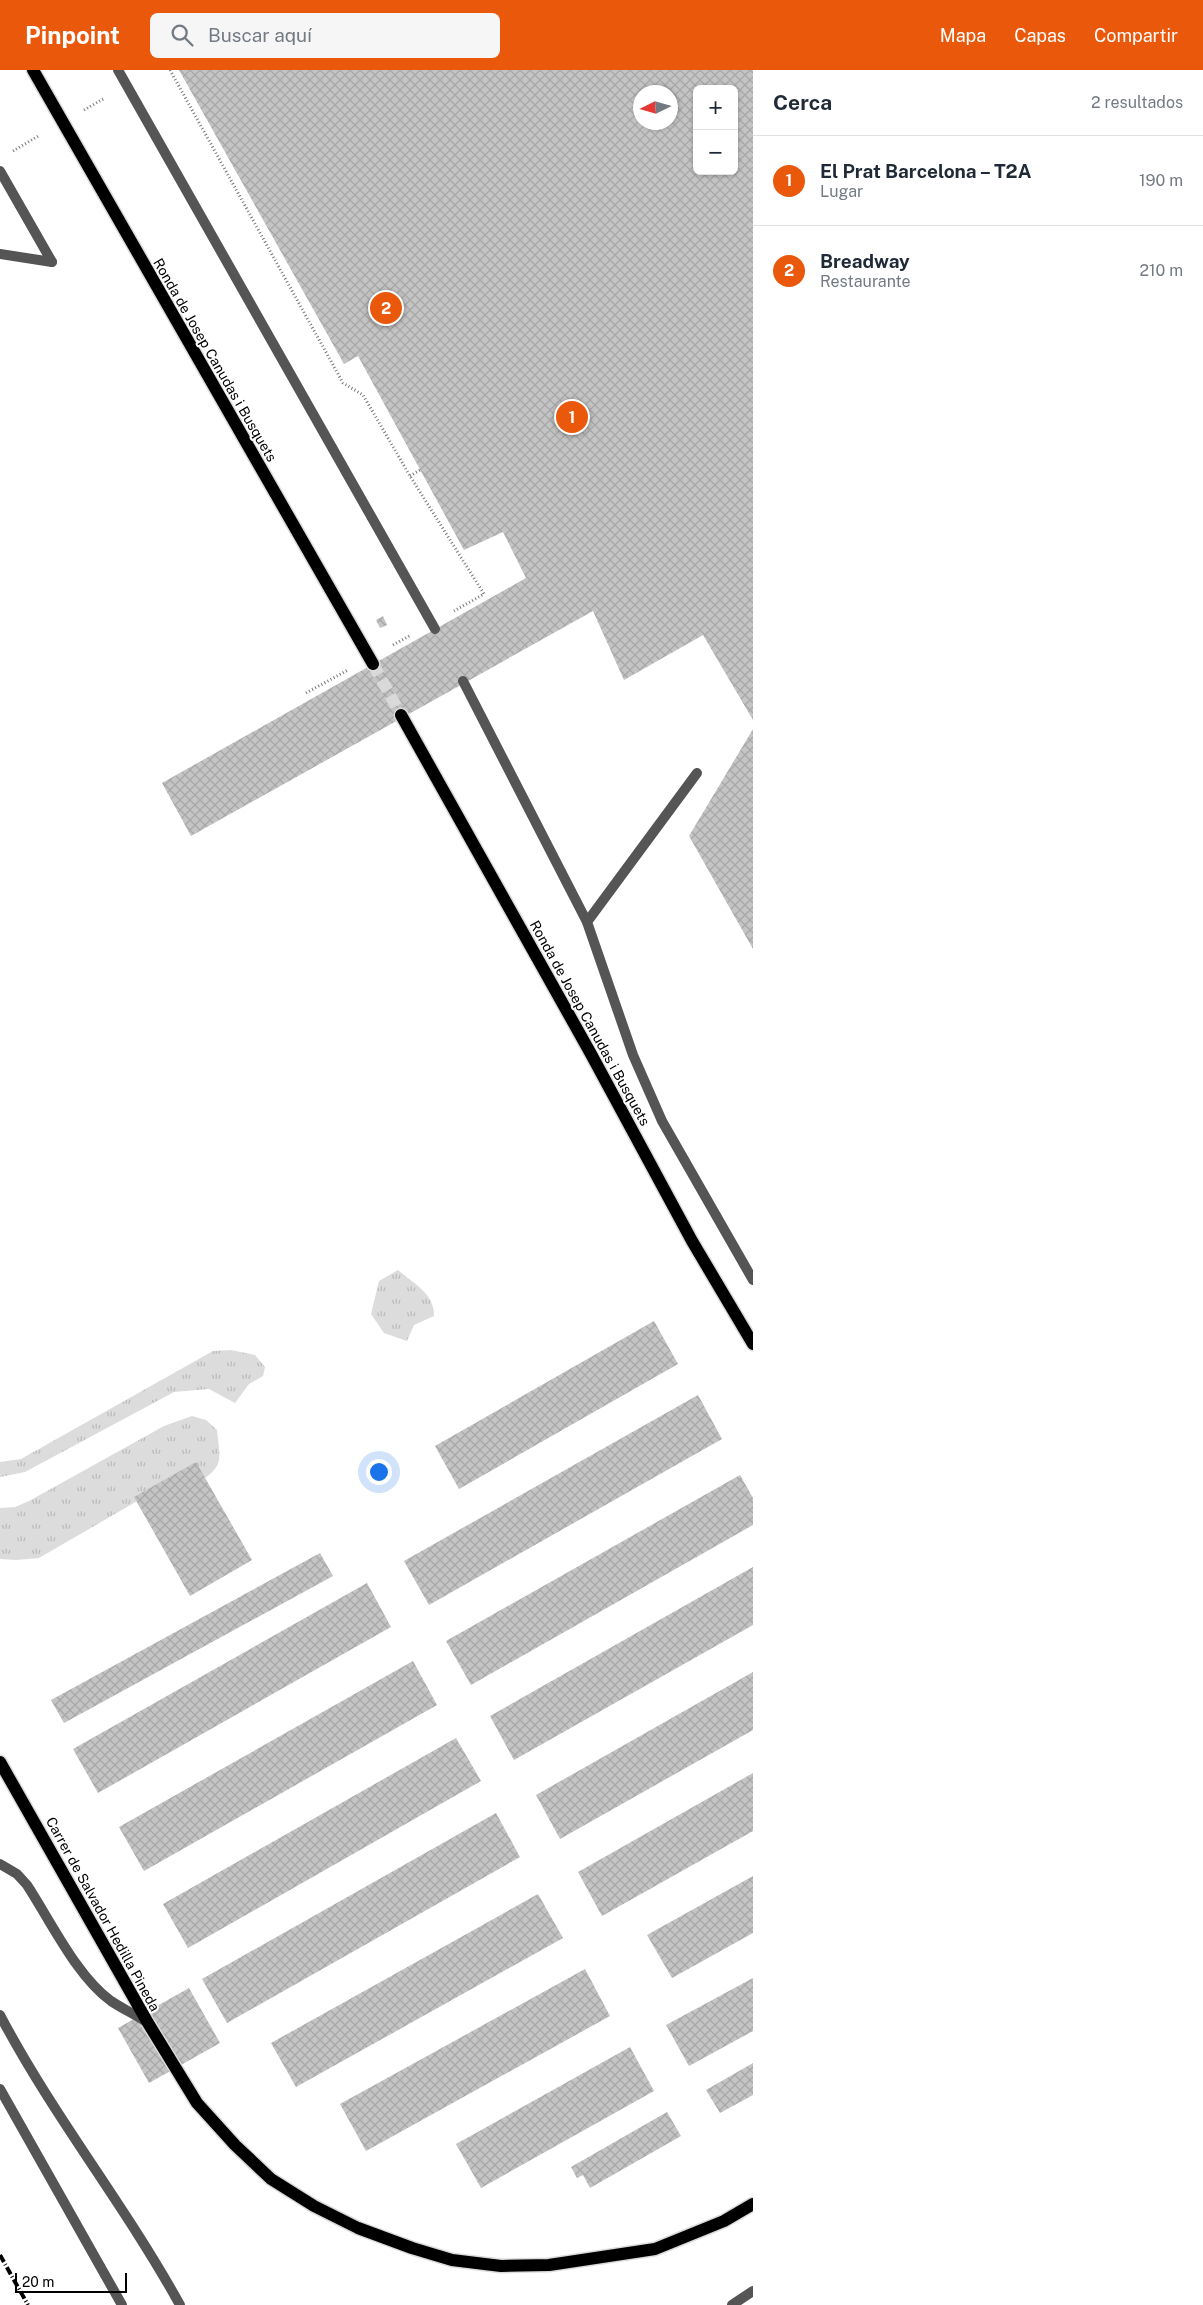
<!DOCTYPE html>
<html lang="es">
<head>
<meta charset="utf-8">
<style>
  :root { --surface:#fff; --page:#f6f6f7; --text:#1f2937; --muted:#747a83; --line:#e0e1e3; --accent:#ea580c }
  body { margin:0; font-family:"Public Sans",sans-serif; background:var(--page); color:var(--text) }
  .controls { position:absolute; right:15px; top:15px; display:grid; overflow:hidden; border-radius:8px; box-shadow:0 1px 4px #0004 }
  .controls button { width:45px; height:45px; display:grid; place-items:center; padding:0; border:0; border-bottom:1px solid var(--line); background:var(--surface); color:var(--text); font:25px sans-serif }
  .compass { position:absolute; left:633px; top:15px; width:45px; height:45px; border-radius:50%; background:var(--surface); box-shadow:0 1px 4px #0004; rotate:265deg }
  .scale { position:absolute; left:15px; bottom:12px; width:112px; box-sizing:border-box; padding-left:5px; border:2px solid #000; border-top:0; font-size:14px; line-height:18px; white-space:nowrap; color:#000; -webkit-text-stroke:4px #fff; paint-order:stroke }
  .you { position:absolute; left:378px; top:1401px; width:18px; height:18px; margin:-12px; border:4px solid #fff; border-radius:50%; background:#1a73e8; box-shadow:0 0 0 8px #1a73e833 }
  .badge { display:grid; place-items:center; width:32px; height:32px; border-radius:50%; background:var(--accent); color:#fff; font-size:16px; font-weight:700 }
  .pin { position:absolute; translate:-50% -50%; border:2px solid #fff; box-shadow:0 1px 5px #0006 }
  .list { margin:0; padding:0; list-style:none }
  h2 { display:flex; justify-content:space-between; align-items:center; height:65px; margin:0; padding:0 20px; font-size:21px }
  h2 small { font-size:16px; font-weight:400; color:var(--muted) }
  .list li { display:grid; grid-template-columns:32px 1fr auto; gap:15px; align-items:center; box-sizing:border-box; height:90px; padding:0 20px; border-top:1px solid var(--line) }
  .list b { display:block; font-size:19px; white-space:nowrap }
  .list p { margin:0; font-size:16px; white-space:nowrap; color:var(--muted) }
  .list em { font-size:16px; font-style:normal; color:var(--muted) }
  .icon { flex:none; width:28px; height:28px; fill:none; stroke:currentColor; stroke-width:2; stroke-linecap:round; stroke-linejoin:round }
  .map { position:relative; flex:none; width:753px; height:2235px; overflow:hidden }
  header { display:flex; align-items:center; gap:30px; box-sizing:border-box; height:70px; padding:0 25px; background:var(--accent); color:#fff }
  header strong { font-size:24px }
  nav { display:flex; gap:28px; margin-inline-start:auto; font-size:18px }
  .search { width:350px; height:45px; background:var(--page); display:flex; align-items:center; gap:12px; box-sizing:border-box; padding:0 18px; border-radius:8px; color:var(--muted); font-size:19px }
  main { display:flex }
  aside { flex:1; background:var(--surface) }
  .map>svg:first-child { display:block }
  .grass { fill:url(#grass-tufts) }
  .building { fill:url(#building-cross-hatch); fill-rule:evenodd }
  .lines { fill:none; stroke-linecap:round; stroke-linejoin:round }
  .primary-tunnel { stroke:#d9d9d9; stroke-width:12; stroke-dasharray:12 6; stroke-linecap:butt }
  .primary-casing { stroke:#dbdbdb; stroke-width:15 }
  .path { stroke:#777; stroke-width:3; stroke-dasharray:1 2.5; stroke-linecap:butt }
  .service { stroke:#555; stroke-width:10 }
  .pedestrian { stroke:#555; stroke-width:10 }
  .primary { stroke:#000; stroke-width:12 }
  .rail { stroke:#000; stroke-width:4; stroke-dasharray:8 2.5 1 2.5; stroke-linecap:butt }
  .labels { text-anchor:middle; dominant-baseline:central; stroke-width:4; stroke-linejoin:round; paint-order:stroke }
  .street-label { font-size:14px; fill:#000; stroke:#fff }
</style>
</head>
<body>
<header>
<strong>Pinpoint</strong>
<div class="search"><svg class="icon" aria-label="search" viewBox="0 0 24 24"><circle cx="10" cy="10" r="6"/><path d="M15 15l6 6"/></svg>Buscar aquí</div>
<nav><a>Mapa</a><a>Capas</a><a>Compartir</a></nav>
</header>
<main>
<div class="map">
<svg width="753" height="2235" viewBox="0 0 753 2235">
  <defs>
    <pattern id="grass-tufts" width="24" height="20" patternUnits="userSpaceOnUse" patternTransform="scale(1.25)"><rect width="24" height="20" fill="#dcdcdc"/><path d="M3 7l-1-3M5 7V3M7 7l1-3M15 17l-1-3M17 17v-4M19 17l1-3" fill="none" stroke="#bbb"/></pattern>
    <pattern id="building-cross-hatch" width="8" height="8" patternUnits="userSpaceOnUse" patternTransform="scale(1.25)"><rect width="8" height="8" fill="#c4c4c4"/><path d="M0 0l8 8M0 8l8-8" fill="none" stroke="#a7a7a7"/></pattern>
  </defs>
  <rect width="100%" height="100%" fill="#fff"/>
  <!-- grass -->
  <g class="grass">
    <path d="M 398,1200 C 413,1213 435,1224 434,1246 L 414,1255 L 407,1271 L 384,1263 L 371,1244 L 379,1211 Z"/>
    <path d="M 231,1280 L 255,1285 L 265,1297 L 263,1306 L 249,1314 L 235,1333 L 209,1319 L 174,1322 L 25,1402 L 0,1407 L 0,1392 L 21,1389 L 213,1281 Z"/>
    <path d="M 192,1346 L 206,1350 L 217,1360 C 220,1391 225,1395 197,1414 L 189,1401 L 39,1488 L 16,1490 L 0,1489 L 0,1438 L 15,1437 L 29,1431 L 164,1356 Z"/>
  </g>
  <!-- building -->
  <g class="building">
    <path d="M 179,0 L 753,0 L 753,650 L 703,565 L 624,610 L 593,541 L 191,766 L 162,713 L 526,508 L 503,462 L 464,480 L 358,286 L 344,294 ZM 697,19 L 734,19 L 734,101 L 697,101 ZM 640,22 L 670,22 L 670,52 L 640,52 Z"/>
    <path d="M 383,546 L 387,555 L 380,558 L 376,550 Z"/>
    <path d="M 753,659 L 753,879 L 689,766 Z"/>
    <path d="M 654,1251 L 678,1294 L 459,1419 L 435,1376 Z"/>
    <path d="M 698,1325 L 722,1369 L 429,1535 L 404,1491 Z"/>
    <path d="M 196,1392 L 252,1490 L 190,1526 L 134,1427 Z"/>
    <path d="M 740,1405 L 753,1428 L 753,1455 L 471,1615 L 446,1571 Z"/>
    <path d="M 320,1483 L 333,1506 L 64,1653 L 51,1630 Z"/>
    <path d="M 753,1497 L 753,1555 L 514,1690 L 490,1646 Z"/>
    <path d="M 367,1513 L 391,1557 L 98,1723 L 73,1679 Z"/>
    <path d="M 413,1591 L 437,1635 L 144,1801 L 119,1757 Z"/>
    <path d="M 753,1602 L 753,1660 L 560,1769 L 536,1725 Z"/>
    <path d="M 456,1668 L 481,1711 L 188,1878 L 163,1834 Z"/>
    <path d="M 753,1703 L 753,1761 L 602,1846 L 578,1802 Z"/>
    <path d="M 496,1743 L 520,1787 L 227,1953 L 202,1909 Z"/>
    <path d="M 753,1806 L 753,1863 L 672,1908 L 647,1865 Z"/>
    <path d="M 538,1824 L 563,1868 L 296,2017 L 271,1973 Z"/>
    <path d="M 585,1899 L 610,1946 L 366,2081 L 340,2034 Z"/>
    <path d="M 753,1908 L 753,1961 L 689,1996 L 666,1955 Z"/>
    <path d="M 189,1918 L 220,1973 L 149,2013 L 118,1958 Z"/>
    <path d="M 630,1977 L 654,2021 L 481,2118 L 456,2074 Z"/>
    <path d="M 753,1993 L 753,2025 L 720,2043 L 706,2020 Z"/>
    <path d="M 667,2042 L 681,2066 L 590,2118 L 583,2105 L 577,2108 L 571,2097 Z"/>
  </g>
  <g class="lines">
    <!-- primary-tunnel -->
    <path class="primary-tunnel" d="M 373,594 L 401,645"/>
    <defs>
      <g id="primary">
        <path d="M 33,0 L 373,594"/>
        <path d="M 401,645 L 591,984 L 692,1171 L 753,1274"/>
        <path d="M 0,1692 L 148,1953 L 197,2033 L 235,2075 L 271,2109 L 314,2136 L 358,2158 L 412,2178 L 452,2190 L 501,2196 L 549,2195 L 655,2179 L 724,2151 L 753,2134"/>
      </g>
    </defs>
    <!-- primary casing -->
    <use href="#primary" class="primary-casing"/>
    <!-- path -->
    <g class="path">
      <path d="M 170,0 L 343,313 L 363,325 L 410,406 L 484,524 L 454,541"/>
      <path d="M 84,40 L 105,28"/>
      <path d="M 13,81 L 40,65"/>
      <path d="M 410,406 L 420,400"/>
      <path d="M 393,575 L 411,565"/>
      <path d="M 306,623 L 348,600"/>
    </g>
    <!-- service -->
    <g class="service">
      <path d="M 118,0 L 435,559"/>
      <path d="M 463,611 L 587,852 L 633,985 L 662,1051 L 753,1210"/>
      <path d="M 587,852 L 697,703"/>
      <path d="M 0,1794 L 17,1804 L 27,1815 C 50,1850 77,1907 111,1931 C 123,1939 136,1945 148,1953"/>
      <path d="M 0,1945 C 53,2046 125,2135 180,2235"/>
      <path d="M 0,2019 L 122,2235"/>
      <path d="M 732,2235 L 753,2221"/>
    </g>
    <!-- pedestrian -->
    <g class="pedestrian">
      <path d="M 0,101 L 52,192"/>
      <path d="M 0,184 L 52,192"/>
    </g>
    <!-- primary -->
    <use href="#primary" class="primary"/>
    <!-- rail -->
    <path class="rail" d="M 0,2185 L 28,2235"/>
  </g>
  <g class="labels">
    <!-- street labels -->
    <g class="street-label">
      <text transform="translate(215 290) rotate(60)">Ronda de Josep Canudas i Busquets</text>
      <text transform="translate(590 953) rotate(61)">Ronda de Josep Canudas i Busquets</text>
      <text transform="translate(103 1844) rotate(61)">Carrer de Salvador Hedilla Pineda</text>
    </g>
  </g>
</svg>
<div class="controls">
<button>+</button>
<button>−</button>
</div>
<svg class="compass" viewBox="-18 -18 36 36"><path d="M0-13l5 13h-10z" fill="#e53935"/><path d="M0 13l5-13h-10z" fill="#747a83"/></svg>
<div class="scale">20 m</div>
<div class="you"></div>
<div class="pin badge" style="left:572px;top:347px">1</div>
<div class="pin badge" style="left:386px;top:238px">2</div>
</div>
<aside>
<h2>Cerca<small>2 resultados</small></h2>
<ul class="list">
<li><span class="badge">1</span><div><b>El Prat Barcelona – T2A</b><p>Lugar</p></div><em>190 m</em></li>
<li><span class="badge">2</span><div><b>Breadway</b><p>Restaurante</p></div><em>210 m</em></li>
</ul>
</aside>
</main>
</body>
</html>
